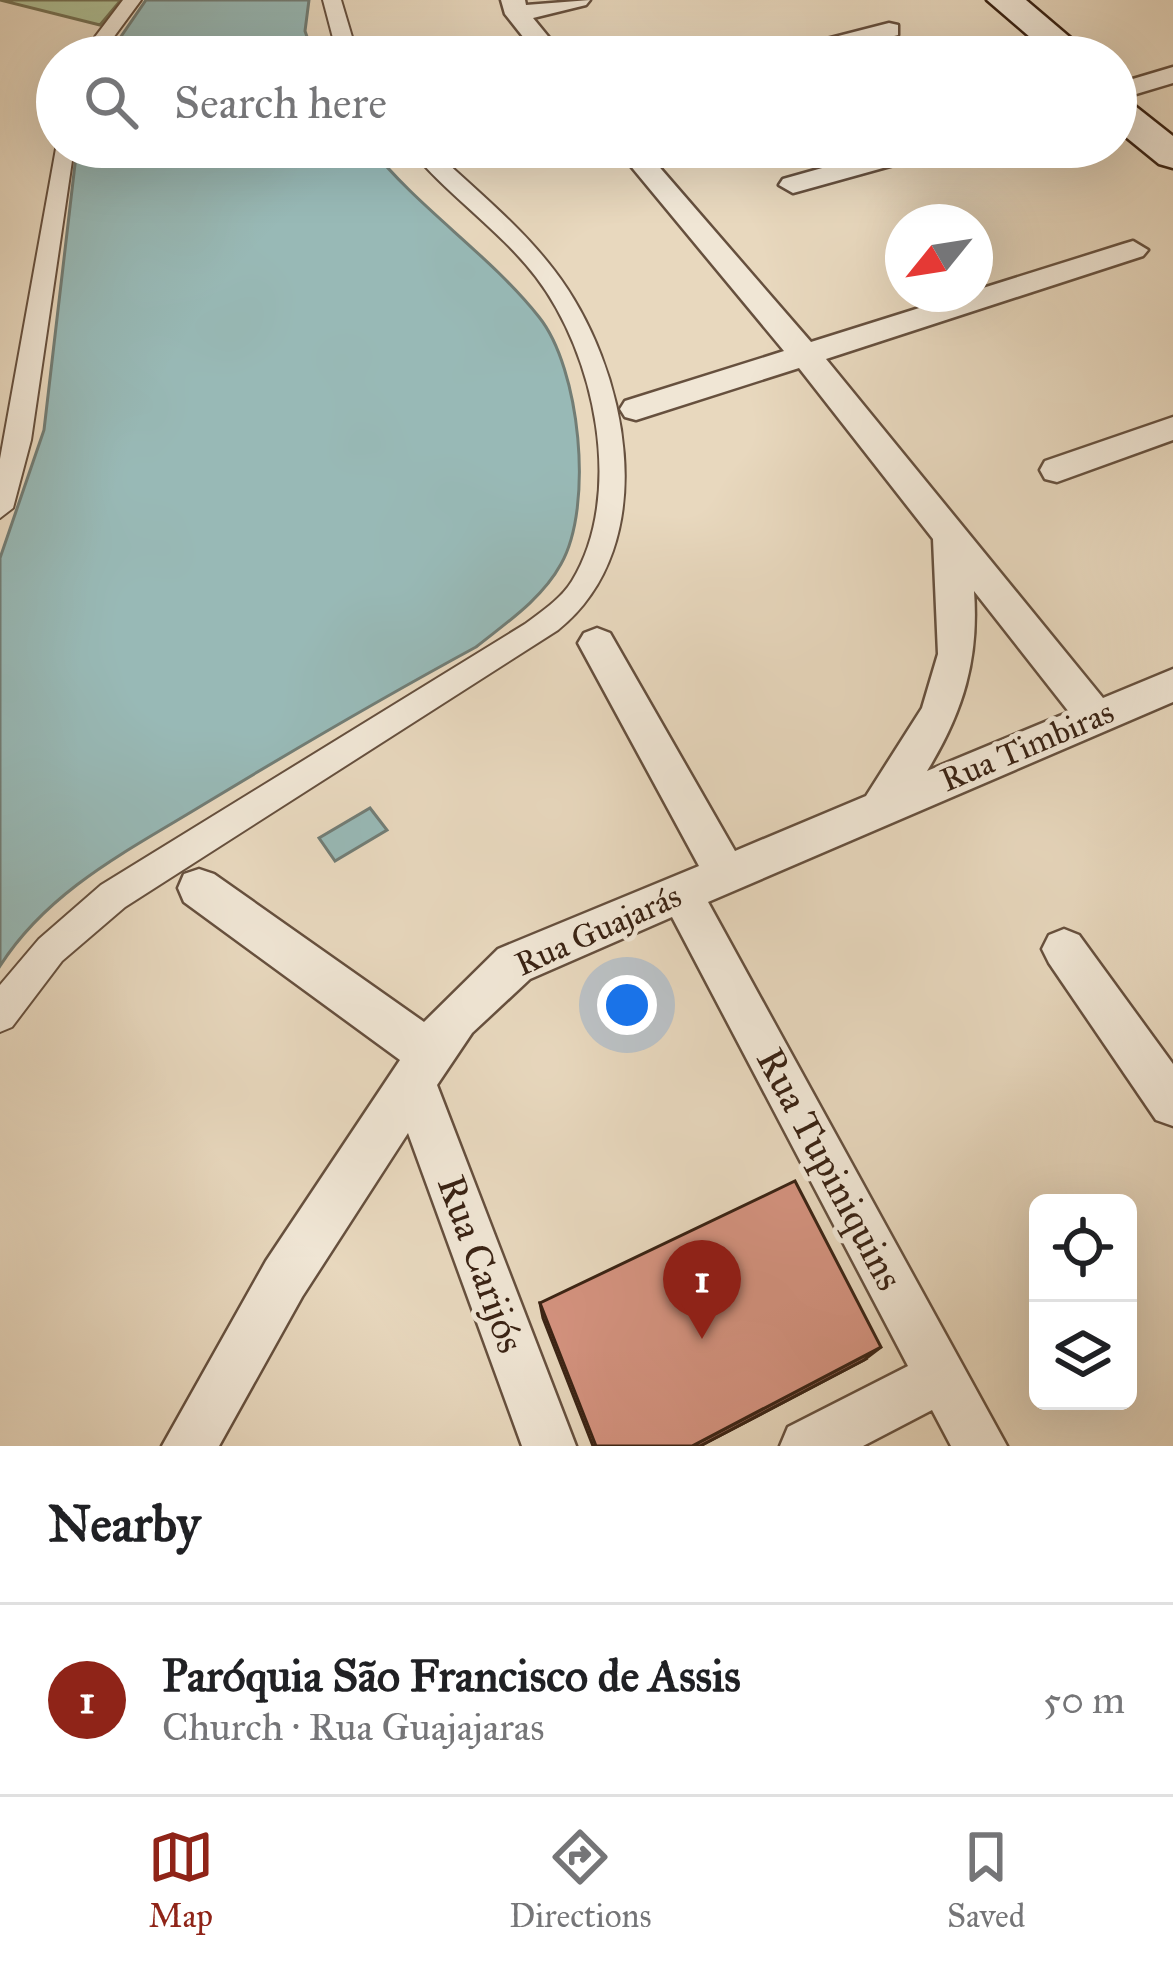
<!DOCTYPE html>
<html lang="en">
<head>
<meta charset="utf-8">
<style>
  :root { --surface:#fff; --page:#f6f6f6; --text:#202124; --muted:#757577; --line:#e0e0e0; --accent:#8f2418 }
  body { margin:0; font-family:"IM FELL Great Primer",serif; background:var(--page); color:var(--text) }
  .controls { position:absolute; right:36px; bottom:36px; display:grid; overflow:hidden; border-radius:18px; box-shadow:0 12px 48px #0002 }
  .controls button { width:108px; height:108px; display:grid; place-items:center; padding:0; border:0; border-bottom:3px solid var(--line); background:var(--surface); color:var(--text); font:60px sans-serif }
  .compass { position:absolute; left:885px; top:204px; width:108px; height:108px; border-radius:50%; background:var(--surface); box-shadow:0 12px 48px #0002; rotate:240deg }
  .you { position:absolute; left:627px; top:1005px; width:42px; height:42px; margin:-30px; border:9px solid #fff; border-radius:50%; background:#1a73e8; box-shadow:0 0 0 18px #1a73e833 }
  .badge { display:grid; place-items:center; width:78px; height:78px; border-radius:50%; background:var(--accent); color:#fff; font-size:39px; font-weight:700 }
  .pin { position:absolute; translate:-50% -99px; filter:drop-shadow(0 3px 6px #0008) }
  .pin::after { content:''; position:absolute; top:63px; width:42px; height:36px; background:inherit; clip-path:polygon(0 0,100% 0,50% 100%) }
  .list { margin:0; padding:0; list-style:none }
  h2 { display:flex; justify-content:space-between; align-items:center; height:156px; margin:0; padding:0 48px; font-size:51px }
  h2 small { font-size:39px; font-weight:400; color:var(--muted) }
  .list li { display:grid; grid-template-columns:78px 1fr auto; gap:36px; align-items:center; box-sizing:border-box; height:192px; padding:0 48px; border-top:3px solid var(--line) }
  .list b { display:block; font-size:45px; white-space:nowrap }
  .list p { margin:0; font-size:39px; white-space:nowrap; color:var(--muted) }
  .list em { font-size:39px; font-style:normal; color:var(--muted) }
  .icon { flex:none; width:66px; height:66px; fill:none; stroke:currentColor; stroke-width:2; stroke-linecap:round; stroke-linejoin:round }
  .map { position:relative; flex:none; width:1173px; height:1446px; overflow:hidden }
  .search { position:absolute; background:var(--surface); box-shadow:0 12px 48px #0002; left:36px; right:36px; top:36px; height:132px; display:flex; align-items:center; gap:30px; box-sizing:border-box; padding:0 42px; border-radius:66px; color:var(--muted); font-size:45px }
  .sheet { height:348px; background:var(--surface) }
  nav { display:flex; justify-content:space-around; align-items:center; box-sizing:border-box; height:168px; border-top:3px solid var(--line); background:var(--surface); font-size:33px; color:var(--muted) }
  nav a { display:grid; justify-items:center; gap:6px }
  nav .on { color:var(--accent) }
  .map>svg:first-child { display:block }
  .green { fill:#b0c096; stroke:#757255; stroke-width:3 }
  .water { fill:#98b9b6; stroke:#727d75; stroke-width:3 }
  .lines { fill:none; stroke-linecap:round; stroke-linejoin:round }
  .pedestrian-casing { stroke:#66503e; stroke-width:4 }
  .minor-casing { stroke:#66503e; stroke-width:5 }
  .secondary-casing { stroke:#3a2314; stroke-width:5 }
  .pedestrian { fill:#f0e6d5; fill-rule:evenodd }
  .minor { fill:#f0e6d5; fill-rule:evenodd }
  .secondary { fill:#f0e6d5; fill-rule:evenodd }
  .wall { fill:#b77e6e; stroke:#3a2314; stroke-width:3 }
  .shaded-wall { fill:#95675a; stroke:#3a2314; stroke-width:3 }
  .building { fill:#d59380; stroke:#3a2314; stroke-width:3 }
  .labels { text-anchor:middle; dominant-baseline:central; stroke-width:10; stroke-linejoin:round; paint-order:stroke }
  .street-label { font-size:33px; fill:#3a2314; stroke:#f0e6d5 }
  .near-street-label { font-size:39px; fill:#3a2314; stroke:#f0e6d5 }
</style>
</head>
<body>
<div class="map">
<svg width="1173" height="1446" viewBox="0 0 1173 1446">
  <rect width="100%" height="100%" fill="#e8d8be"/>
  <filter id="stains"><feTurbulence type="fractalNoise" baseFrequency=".00167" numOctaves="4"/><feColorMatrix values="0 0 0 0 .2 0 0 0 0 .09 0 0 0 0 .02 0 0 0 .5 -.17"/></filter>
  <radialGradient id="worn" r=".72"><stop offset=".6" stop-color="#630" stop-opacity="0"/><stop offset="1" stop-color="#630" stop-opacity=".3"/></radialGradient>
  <!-- green -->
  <path class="green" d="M 0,0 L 121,0 L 100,25 Z"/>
  <!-- water -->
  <g class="water">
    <path d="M 146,0 L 309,0 L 305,31 L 314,57 L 107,57 Z"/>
    <path d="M 77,147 L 370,147 C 419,209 489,254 539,317 C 580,368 594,506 561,564 C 542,599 506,623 476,647 C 384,697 295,749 206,803 C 131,849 49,889 0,966 L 0,558 L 44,430 Z"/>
    <path d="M 370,808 L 387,830 L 335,861 L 319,838 Z"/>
  </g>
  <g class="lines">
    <defs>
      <g id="pedestrian">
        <path d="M 123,0 L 141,0 L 113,38 L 106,57 L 86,57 L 95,37 Z"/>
        <path d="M 323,0 L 341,0 L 358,57 L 338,57 Z"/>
        <path d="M 57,143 L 57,147 L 74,147 L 31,440 L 13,508 L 0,518 L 0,459 Z"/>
        <path d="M 408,147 L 430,147 C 472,187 519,224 554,270 C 628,366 665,544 558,630 L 125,907 L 62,961 L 12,1027 L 0,1032 L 0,985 L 39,939 L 101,885 L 525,624 C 541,612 561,599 572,581 C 625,494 595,354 536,277 C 499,229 446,194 408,147 Z"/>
      </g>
      <g id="minor">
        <path d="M 501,0 L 525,0 L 526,5 L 590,0 L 586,5 L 533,18 L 565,57 L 539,57 L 505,14 Z"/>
        <path d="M 889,23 L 898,25 L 898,35 L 814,57 L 772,57 L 776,52 Z"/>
        <path d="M 1173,67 L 1173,83 L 1116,100 L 1116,84 Z"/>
        <path d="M 615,147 L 642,147 L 811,342 L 1123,244 L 1133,241 L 1148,250 L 1143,256 L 826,359 L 1103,698 L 1173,669 L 1173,702 L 708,902 L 1007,1446 L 951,1446 L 932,1410 L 863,1446 L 780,1446 L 788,1427 L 908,1366 L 672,917 L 530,979 L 472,1033 L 437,1085 L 576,1446 L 522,1446 L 408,1133 L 302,1297 L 219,1446 L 162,1446 L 266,1261 L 400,1060 L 184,902 L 178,888 L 184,874 L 199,869 L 214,874 L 424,1022 L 498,949 L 699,866 L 578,643 L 584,633 L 597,628 L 610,633 L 735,851 L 866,796 L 922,708 L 938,654 L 933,539 L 799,368 L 636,420 L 625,417 L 620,409 L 625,401 L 784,351 ZM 974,591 L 1069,712 L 927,771 C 963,712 979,660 974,591 Z"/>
        <path d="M 897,147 L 940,147 L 937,153 L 793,193 L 779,185 L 783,179 Z"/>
        <path d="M 1173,417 L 1173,440 L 1057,482 L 1045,479 L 1040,470 L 1045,461 Z"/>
        <path d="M 1064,929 L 1079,935 L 1173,1064 L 1173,1126 L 1156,1120 L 1049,963 L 1042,949 L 1049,935 Z"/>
      </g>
      <g id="secondary">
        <path d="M 987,0 L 1026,0 L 1093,57 L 1053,57 Z"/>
        <path d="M 1116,99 L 1130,102 L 1173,136 L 1173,168 L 1159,164 L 1116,129 Z"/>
      </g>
    </defs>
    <!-- pedestrian casing -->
    <use href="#pedestrian" class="pedestrian-casing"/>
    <!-- minor casing -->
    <use href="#minor" class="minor-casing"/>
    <!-- secondary casing -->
    <use href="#secondary" class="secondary-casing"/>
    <!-- pedestrian -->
    <use href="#pedestrian" class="pedestrian"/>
    <!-- minor -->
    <use href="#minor" class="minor"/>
    <!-- secondary -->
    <use href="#secondary" class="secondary"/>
  </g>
  <!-- wall -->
  <path class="wall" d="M 540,1303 L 864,1360 L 700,1446 L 593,1446 L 543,1318 Z"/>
  <!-- shaded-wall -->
  <path class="shaded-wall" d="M 881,1347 L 864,1360 L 700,1446 L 692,1446 Z"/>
  <!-- building -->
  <path class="building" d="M 795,1181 L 881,1347 L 692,1446 L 596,1446 L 540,1303 Z"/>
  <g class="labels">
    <!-- street labels -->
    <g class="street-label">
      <text transform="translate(1027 746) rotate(-23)">Rua Timbiras</text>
      <text transform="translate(598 930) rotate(-24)">Rua Guajarás</text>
    </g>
    <!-- near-street labels -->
    <g class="near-street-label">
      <text transform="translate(830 1169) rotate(62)">Rua Tupiniquins</text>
      <text transform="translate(481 1264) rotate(70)">Rua Carijós</text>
    </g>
  </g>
  <rect width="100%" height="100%" filter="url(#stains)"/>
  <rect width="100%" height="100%" fill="url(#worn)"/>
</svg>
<div class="controls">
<button><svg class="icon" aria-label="locate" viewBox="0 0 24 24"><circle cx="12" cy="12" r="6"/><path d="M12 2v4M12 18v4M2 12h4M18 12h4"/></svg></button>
<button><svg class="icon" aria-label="layers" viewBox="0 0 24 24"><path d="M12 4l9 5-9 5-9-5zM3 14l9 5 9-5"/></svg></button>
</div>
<svg class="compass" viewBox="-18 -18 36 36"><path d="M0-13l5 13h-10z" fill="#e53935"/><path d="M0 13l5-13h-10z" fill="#757577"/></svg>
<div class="you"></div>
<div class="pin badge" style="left:702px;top:1339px">1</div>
<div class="search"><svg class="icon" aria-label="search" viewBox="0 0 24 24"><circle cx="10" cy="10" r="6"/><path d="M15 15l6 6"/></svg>Search here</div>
</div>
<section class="sheet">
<h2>Nearby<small></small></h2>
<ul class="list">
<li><span class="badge">1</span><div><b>Paróquia São Francisco de Assis</b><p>Church · Rua Guajajaras</p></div><em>50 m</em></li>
</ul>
</section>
<nav>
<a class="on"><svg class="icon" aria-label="map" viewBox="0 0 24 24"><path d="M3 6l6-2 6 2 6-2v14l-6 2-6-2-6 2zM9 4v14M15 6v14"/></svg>Map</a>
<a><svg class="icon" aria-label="directions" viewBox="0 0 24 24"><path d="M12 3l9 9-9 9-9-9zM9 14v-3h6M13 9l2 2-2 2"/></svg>Directions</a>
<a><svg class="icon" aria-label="saved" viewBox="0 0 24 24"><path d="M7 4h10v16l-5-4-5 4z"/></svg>Saved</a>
</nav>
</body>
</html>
